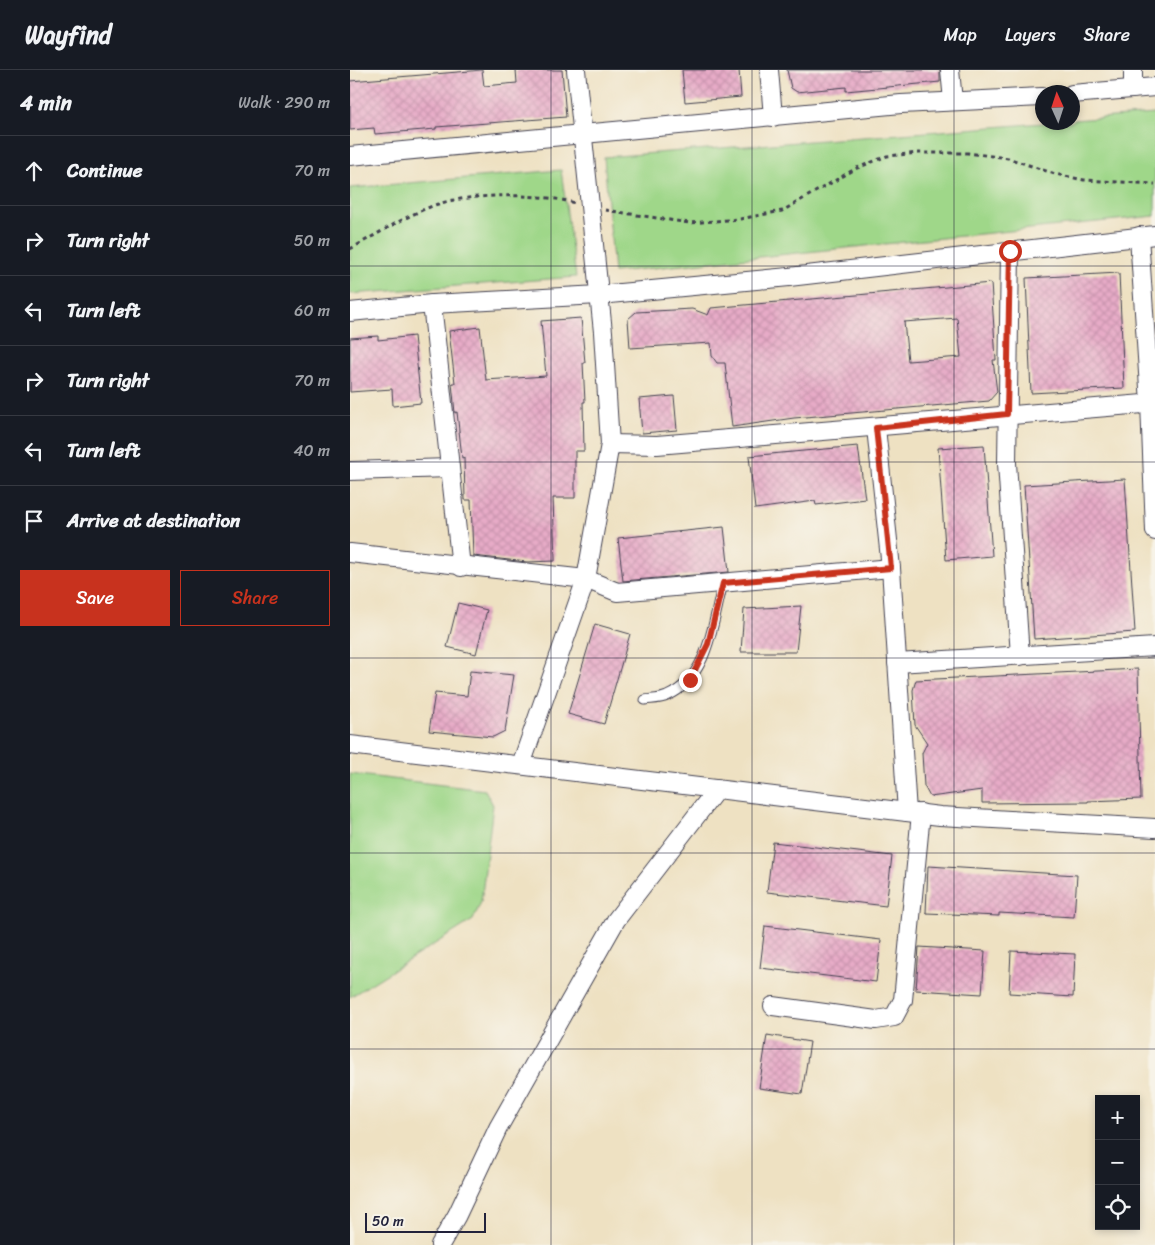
<!DOCTYPE html>
<html lang="en">
<head>
<meta charset="utf-8">
<style>
  :root { --surface:#171b24; --page:#242831; --text:#f1f3f6; --muted:#9ea1a6; --line:#363941; --accent:#c8321e }
  body { margin:0; font-family:Sriracha,sans-serif; background:var(--page); color:var(--text) }
  .controls { position:absolute; right:15px; bottom:15px; display:grid; overflow:hidden; border-radius:0px; box-shadow:0 2px 8px #0003 }
  .controls button { width:45px; height:45px; display:grid; place-items:center; padding:0; border:0; border-bottom:1px solid var(--line); background:var(--surface); color:var(--text); font:25px sans-serif }
  .compass { position:absolute; left:685px; top:15px; width:45px; height:45px; border-radius:50%; background:var(--surface); box-shadow:0 2px 8px #0003; rotate:357deg }
  .scale { position:absolute; left:15px; bottom:12px; width:121px; box-sizing:border-box; padding-left:5px; border:2px solid #22223b; border-top:0; font-size:14px; line-height:18px; white-space:nowrap; color:#22223b; -webkit-text-stroke:4px #f7f3e8; paint-order:stroke }
  .stop { position:absolute; width:15px; height:15px; margin:-11px; border:4px solid #c8321e; border-radius:50%; background:#fff }
  .stop.end { background:#c8321e; border-color:#fff; box-shadow:0 1px 5px #0008 }
  .list { margin:0; padding:0; list-style:none }
  h2 { display:flex; justify-content:space-between; align-items:center; height:65px; margin:0; padding:0 20px; font-size:21px }
  h2 small { font-size:16px; font-weight:400; color:var(--muted) }
  .list li { display:grid; grid-template-columns:32px 1fr auto; gap:15px; align-items:center; box-sizing:border-box; height:70px; padding:0 20px; border-top:1px solid var(--line) }
  .list b { display:block; font-size:19px; white-space:nowrap }
  .list em { font-size:16px; font-style:normal; color:var(--muted) }
  .actions { display:flex; gap:10px; padding:15px 20px }
  .actions a { flex:1; padding:11px 0; border:1px solid var(--accent); border-radius:0px; text-align:center; font-size:18px; color:var(--accent) }
  .actions .main { background:var(--accent); color:#fff }
  .icon { flex:none; width:28px; height:28px; fill:none; stroke:currentColor; stroke-width:2; stroke-linecap:round; stroke-linejoin:round }
  .map { position:relative; flex:none; width:805px; height:1175px; overflow:hidden }
  header { display:flex; align-items:center; gap:30px; box-sizing:border-box; height:70px; padding:0 25px; background:var(--surface); border-bottom:1px solid var(--line) }
  header strong { font-size:24px }
  nav { display:flex; gap:28px; margin-inline-start:auto; font-size:18px }
  main { display:flex }
  aside { flex:1; background:var(--surface) }
  .map>svg:first-child { display:block }
  .green { fill:#9fd789; stroke:#607c62 }
  .building { fill:url(#building-cross-hatch); fill-rule:evenodd }
  .lines { fill:none; stroke-linecap:round; stroke-linejoin:round }
  .lane-casing { stroke:#413f4f; stroke-width:11 }
  .street-casing { stroke:#413f4f; stroke-width:20 }
  .path { stroke:#413f4f; stroke-width:3; stroke-dasharray:4 4; stroke-linecap:butt }
  .lane { stroke:#fff; stroke-width:9 }
  .street { stroke:#fff; stroke-width:18 }
  .route { stroke:#c8321e; stroke-width:6 }
  .grid { fill:none; stroke:#22223b; stroke-width:1; stroke-opacity:0.55 }
</style>
</head>
<body>
<header>
<strong>Wayfind</strong>
<nav><a>Map</a><a>Layers</a><a>Share</a></nav>
</header>
<main>
<aside>
<h2>4 min<small>Walk · 290 m</small></h2>
<ul class="list">
<li><svg class="icon" aria-label="ahead" viewBox="0 0 24 24"><path d="M12 20V5M6 11l6-6 6 6"/></svg><div><b>Continue</b></div><em>70 m</em></li>
<li><svg class="icon" aria-label="right" viewBox="0 0 24 24"><path d="M7 20v-9h11M14 6l5 5-5 5"/></svg><div><b>Turn right</b></div><em>50 m</em></li>
<li><svg class="icon" aria-label="left" viewBox="0 0 24 24"><path d="M17 20v-9H6M10 6l-5 5 5 5"/></svg><div><b>Turn left</b></div><em>60 m</em></li>
<li><svg class="icon" aria-label="right" viewBox="0 0 24 24"><path d="M7 20v-9h11M14 6l5 5-5 5"/></svg><div><b>Turn right</b></div><em>70 m</em></li>
<li><svg class="icon" aria-label="left" viewBox="0 0 24 24"><path d="M17 20v-9H6M10 6l-5 5 5 5"/></svg><div><b>Turn left</b></div><em>40 m</em></li>
<li><svg class="icon" aria-label="arrive" viewBox="0 0 24 24"><path d="M6 21V4h12l-3 4 3 4H6"/></svg><div><b>Arrive at destination</b></div></li>
</ul>
<div class="actions"><a class="main">Save</a><a>Share</a></div>
</aside>
<div class="map">
<svg width="805" height="1175" viewBox="0 0 805 1175">
  <defs>
    <pattern id="building-cross-hatch" width="8" height="8" patternUnits="userSpaceOnUse" patternTransform="scale(1.25)"><rect width="8" height="8" fill="#e7abc7"/><path d="M0 0l8 8M0 8l8-8" fill="none" stroke="#c693ac"/></pattern>
  </defs>
  <rect width="100%" height="100%" fill="#f7f3e8"/>
  <filter id="ink" filterUnits="userSpaceOnUse"><feTurbulence type="fractalNoise" baseFrequency=".02" numOctaves="2"/><feDisplacementMap in="SourceGraphic" scale="10" xChannelSelector="R" yChannelSelector="G"/><feConvolveMatrix kernelMatrix="1 2 1 2 8 2 1 2 1" color-interpolation-filters="sRGB"/></filter>
  <filter id="wash" filterUnits="userSpaceOnUse"><feTurbulence type="fractalNoise" baseFrequency=".0096" numOctaves="4" result="noise"/><feDisplacementMap in="SourceGraphic" scale="20" xChannelSelector="R" yChannelSelector="G"/><feGaussianBlur stdDeviation="1.12" result="paint"/><feColorMatrix in="noise" values="0 0 0 0 0 0 0 0 0 0 0 0 0 0 0 0 0 1.4 0 .05"/><feComposite in="paint" operator="in"/></filter>
  <g filter="url(#wash)">
    <rect width="100%" height="100%" fill="#eee1c2"/>
    <!-- green -->
    <g class="green">
      <path d="M 805,44 L 805,146 L 264,202 L 254,87 L 694,53 L 722,52 L 723,50 Z"/>
      <path d="M 211,100 L 226,207 L 0,224 L 0,118 Z"/>
      <path d="M 0,704 L 135,720 L 143,735 L 131,832 L 123,850 L 0,927 Z"/>
    </g>
    <g id="blocks">
      <!-- building -->
      <g class="building">
        <path d="M 132,0 L 134,16 L 167,13 L 166,0 L 212,0 L 216,47 L 86,57 L 86,59 L 25,64 L 24,58 L 0,60 L 0,11 Z"/>
        <path d="M 332,0 L 389,0 L 391,27 L 335,32 Z"/>
        <path d="M 437,0 L 590,0 L 590,12 L 496,21 L 496,17 L 447,22 L 441,18 Z"/>
        <path d="M 769,203 L 774,318 L 681,323 L 676,208 Z"/>
        <path d="M 641,213 L 646,290 L 643,290 L 647,322 L 639,331 L 444,348 L 382,357 L 375,293 L 367,293 L 362,286 L 361,273 L 280,278 L 278,249 L 286,242 L 342,239 L 358,245 L 361,238 ZM 607,248 L 611,287 L 558,291 L 554,252 Z"/>
        <path d="M 231,248 L 235,293 L 233,293 L 235,332 L 233,332 L 234,381 L 225,381 L 225,428 L 203,428 L 205,491 L 177,492 L 123,486 L 121,430 L 115,430 L 114,387 L 112,388 L 107,342 L 105,343 L 102,313 L 105,313 L 99,261 L 130,257 L 136,310 L 196,306 L 191,251 Z"/>
        <path d="M 28,266 L 28,270 L 64,266 L 71,333 L 43,336 L 42,319 L 0,322 L 0,268 Z"/>
        <path d="M 324,326 L 327,360 L 292,363 L 289,329 Z"/>
        <path d="M 634,375 L 642,486 L 596,490 L 588,378 Z"/>
        <path d="M 508,376 L 515,429 L 466,435 L 465,431 L 405,439 L 399,386 Z"/>
        <path d="M 775,409 L 785,562 L 684,569 L 674,415 Z"/>
        <path d="M 374,457 L 379,502 L 273,511 L 268,468 Z"/>
        <path d="M 108,533 L 137,540 L 126,584 L 97,577 Z"/>
        <path d="M 451,536 L 446,582 L 391,582 L 394,539 Z"/>
        <path d="M 245,554 L 280,564 L 254,654 L 218,644 Z"/>
        <path d="M 788,599 L 791,729 L 738,731 L 738,732 L 632,733 L 632,720 L 580,727 L 574,716 L 572,683 L 577,673 L 565,655 L 563,620 L 566,610 Z"/>
        <path d="M 120,601 L 164,605 L 155,661 L 143,667 L 79,661 L 85,623 L 117,626 Z"/>
        <path d="M 423,772 L 542,786 L 536,836 L 417,822 Z"/>
        <path d="M 578,796 L 727,805 L 724,847 L 649,843 L 649,846 L 576,843 Z"/>
        <path d="M 415,856 L 531,870 L 526,912 L 410,898 Z"/>
        <path d="M 569,877 L 635,881 L 632,924 L 566,920 Z"/>
        <path d="M 661,881 L 725,884 L 723,927 L 659,923 Z"/>
        <path d="M 417,965 L 460,972 L 452,1024 L 409,1018 Z"/>
      </g>
    </g>
  </g>
  <g filter="url(#ink)">
    <use href="#blocks" fill-opacity="0" stroke="#413f4f" stroke-width="1"/>
    <g class="lines">
      <defs>
        <path id="lane" d="M 295,630 C 302,629 311,629 317,626 C 359,608 363,551 373,513"/>
        <g id="street">
          <path d="M 419,0 L 423,47"/>
          <path d="M 600,0 L 603,31"/>
          <path d="M 783,19 L 783,0"/>
          <path d="M 722,24 L 805,17"/>
          <path d="M 0,86 L 551,34 L 692,27"/>
          <path d="M 789,166 L 800,333 L 805,461"/>
          <path d="M 660,181 L 657,393 L 670,586"/>
          <path d="M 82,234 L 111,497"/>
          <path d="M 0,242 L 82,234 L 249,225 L 439,207 L 805,165"/>
          <path d="M 526,358 L 541,498 L 557,742"/>
          <path d="M 260,374 L 307,375 L 805,333"/>
          <path d="M 0,401 L 100,398"/>
          <path d="M 0,483 L 236,509 L 267,522 L 541,498"/>
          <path d="M 547,593 L 805,577"/>
          <path d="M 0,675 L 590,746 L 805,758"/>
          <path d="M 171,695 L 236,509 L 260,374 L 253,262 L 226,0"/>
          <path d="M 423,936 L 526,950 L 544,947 L 553,930 L 571,743"/>
          <path d="M 90,1175 L 107,1145 L 148,1058 L 266,850 L 367,719"/>
        </g>
      </defs>
      <!-- lane casing -->
      <use href="#lane" class="lane-casing"/>
      <!-- street casing -->
      <use href="#street" class="street-casing"/>
      <!-- path -->
      <g class="path">
        <path d="M 255,140 L 339,153 L 390,149 L 432,141 L 507,98 L 537,86 L 569,83 L 618,83 L 658,88 L 705,104 L 734,110 L 805,114"/>
        <path d="M 0,179 C 28,164 55,146 85,135 C 119,123 190,123 225,133"/>
      </g>
      <!-- lane -->
      <use href="#lane" class="lane"/>
      <!-- street -->
      <use href="#street" class="street"/>
    </g>
  </g>
  <g class="lines" filter="url(#ink)">
    <!-- route -->
    <path class="route" d="M 340,610 L 358,574 L 373,513 L 541,498 L 526,358 L 657,344 L 660,181"/>
  </g>
  <!-- grid -->
  <path class="grid" d="M 201,0 L 201,1175M 402,0 L 402,1175M 604,0 L 604,1175M 0,196 L 805,196M 0,392 L 805,392M 0,588 L 805,588M 0,783 L 805,783M 0,979 L 805,979"/>
</svg>
<div class="controls">
<button>+</button>
<button>−</button>
<button><svg class="icon" aria-label="locate" viewBox="0 0 24 24"><circle cx="12" cy="12" r="6"/><path d="M12 2v4M12 18v4M2 12h4M18 12h4"/></svg></button>
</div>
<svg class="compass" viewBox="-18 -18 36 36"><path d="M0-13l5 13h-10z" fill="#e53935"/><path d="M0 13l5-13h-10z" fill="#9ea1a6"/></svg>
<div class="scale">50 m</div>
<div class="stop" style="left:660px;top:181px"></div>
<div class="stop end" style="left:340px;top:610px"></div>
</div>
</main>
</body>
</html>
